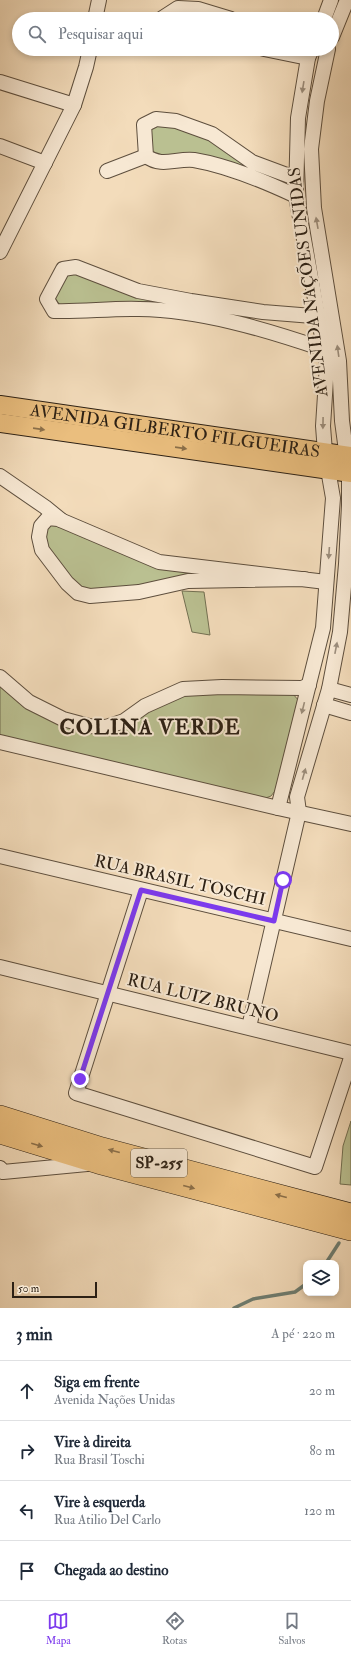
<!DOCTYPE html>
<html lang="pt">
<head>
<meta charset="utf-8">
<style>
  :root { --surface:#fff; --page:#f2f2f3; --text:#1f2937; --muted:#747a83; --line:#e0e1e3; --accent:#7c3aed }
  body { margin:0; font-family:"IM FELL Double Pica",serif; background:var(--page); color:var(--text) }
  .controls { position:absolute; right:12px; bottom:12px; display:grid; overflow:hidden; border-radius:8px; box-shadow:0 2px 6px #0003 }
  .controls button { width:36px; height:36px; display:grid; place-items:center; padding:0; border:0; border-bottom:1px solid var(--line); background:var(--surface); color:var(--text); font:20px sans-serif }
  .scale { position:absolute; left:12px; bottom:10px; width:85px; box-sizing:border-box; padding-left:4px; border:2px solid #2c2014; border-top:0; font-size:11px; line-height:14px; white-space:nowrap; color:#2c2014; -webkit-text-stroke:3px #f7e8d3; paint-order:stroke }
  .stop { position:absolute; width:12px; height:12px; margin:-9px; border:3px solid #7c3aed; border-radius:50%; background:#fff }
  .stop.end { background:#7c3aed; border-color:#fff; box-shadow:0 1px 4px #0008 }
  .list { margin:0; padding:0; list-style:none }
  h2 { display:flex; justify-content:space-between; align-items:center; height:52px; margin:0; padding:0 16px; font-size:17px }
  h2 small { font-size:13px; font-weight:400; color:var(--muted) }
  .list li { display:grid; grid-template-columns:26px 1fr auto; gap:12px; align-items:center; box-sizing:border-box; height:60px; padding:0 16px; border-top:1px solid var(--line) }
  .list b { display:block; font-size:15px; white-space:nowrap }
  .list p { margin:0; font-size:13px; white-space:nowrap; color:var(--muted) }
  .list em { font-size:13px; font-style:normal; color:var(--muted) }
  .icon { flex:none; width:22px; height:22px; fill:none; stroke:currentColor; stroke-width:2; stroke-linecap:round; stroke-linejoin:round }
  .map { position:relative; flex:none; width:351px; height:1308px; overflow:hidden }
  .search { position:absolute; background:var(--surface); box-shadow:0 2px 6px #0003; left:12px; right:12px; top:12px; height:44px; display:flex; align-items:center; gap:10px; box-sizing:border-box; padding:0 14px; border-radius:22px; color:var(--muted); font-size:15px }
  .sheet { height:292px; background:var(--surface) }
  nav { display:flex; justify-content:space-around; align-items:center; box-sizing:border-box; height:56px; border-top:1px solid var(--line); background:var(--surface); font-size:11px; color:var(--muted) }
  nav a { display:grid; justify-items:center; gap:2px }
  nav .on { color:var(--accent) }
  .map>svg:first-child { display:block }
  .green { fill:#bac091; stroke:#737052 }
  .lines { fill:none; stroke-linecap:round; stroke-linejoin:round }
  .stream { stroke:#6f7e72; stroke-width:3.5 }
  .minor-casing { stroke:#5e4f3e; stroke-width:16 }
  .major-casing { stroke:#2c2014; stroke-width:20 }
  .highway-casing { stroke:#2c2014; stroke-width:22 }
  .minor { stroke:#f7e8d3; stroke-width:14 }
  .major { stroke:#eabe7e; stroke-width:18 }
  .highway { stroke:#eabe7e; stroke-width:21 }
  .oneway { fill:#9c8e7d }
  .oneway2 { fill:#8b6f49 }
  .route { stroke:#7c3aed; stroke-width:5 }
  .labels { text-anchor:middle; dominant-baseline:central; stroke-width:4; stroke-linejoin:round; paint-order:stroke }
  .shield { fill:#f7e8d3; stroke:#695c4d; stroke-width:1 }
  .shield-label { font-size:16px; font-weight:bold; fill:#2c2014 }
  .street-label { font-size:17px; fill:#2c2014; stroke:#f7e8d3 }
  .district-label { font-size:21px; font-weight:bold; letter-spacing:1px; fill:#2c2014; stroke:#f7e8d3 }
</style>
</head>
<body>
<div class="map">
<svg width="351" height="1308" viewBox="0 0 351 1308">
  <rect width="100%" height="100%" fill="#f3dcbb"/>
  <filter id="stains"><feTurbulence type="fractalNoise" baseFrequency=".005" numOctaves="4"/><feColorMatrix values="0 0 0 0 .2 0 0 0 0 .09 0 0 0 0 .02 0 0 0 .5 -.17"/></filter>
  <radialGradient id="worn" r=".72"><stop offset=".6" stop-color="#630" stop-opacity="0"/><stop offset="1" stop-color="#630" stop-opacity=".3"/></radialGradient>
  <!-- green -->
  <g class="green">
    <path d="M 178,14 L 196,15 L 210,19 L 170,19 Z"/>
    <path d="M 155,125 C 198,127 222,148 255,172 L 153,156 L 151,153 L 151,130 Z"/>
    <path d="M 74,273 L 154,301 L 60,305 L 55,298 L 65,276 Z"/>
    <path d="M 50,522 L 159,565 L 256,577 L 138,589 L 80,590 L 45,549 L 44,527 Z"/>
    <path d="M 182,591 L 204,592 L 210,635 L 192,632 Z"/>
    <path d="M 0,683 L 65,727 L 88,733 L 107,732 L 160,701 L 185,694 L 292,693 L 300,702 L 278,787 L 271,796 L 263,799 L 0,736 Z"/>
    <path d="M 351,1121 L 351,1185 L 340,1184 L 343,1146 Z"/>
  </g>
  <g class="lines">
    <!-- stream -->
    <g class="stream">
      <path d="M 326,1263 L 339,1243"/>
      <path d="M 234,1308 L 253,1299 L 295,1292 L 306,1284"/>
    </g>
    <defs>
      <g id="minor">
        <path d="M 95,19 L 99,0"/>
        <path d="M 161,19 L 178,8 L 198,9 L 231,19"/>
        <path d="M 324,19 L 331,0"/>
        <path d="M 332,37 L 347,0"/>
        <path d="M 264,49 L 308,58"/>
        <path d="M 0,82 L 74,105"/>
        <path d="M 0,146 L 45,163"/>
        <path d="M 107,171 L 146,156"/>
        <path d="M 295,178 L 252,162 L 212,134 L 176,121 L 156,119 L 144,125 L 146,156 C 162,168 176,158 194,160 C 229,166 264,181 296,196"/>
        <path d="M 0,252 L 74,105 L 86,67 L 90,49"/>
        <path d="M 323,349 C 264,329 201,310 139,309 C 111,308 82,312 54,311 L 47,299 L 63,269 L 76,267 L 138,291 L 191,301 L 263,312 L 325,317"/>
        <path d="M 0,476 L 45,507 L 61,520"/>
        <path d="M 305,579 L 188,581 L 139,592 L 90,596 L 78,593 L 67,583 L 42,550 L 39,537 L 41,526 L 48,518 L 58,519 L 159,562 L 326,582"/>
        <path d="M 0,677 L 29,702 L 63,719 L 89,726 L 106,727 L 124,721 L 145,706 L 183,689 L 222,687 L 302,688 L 309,685"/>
        <path d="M 329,689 L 351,695"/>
        <path d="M 324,705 L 351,713"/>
        <path d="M 0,742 L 278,808 L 351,824"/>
        <path d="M 278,808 L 323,628 L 333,498 L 325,452 L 323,426 L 327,364 L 296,196 L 298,118 L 308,58 L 312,49"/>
        <path d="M 0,856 L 351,939"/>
        <path d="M 141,890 L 76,1093 L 315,1167 L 351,1058"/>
        <path d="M 0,967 L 351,1053"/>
        <path d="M 249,1027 L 299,812 L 297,797 L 329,689 L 340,632 L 346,564 L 349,505 L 349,473 L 342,421 L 339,361 L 314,208 L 311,149 L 317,101 L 328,49"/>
        <path d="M 0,1168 L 3,1172 L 87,1164"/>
      </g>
      <g id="major">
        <path id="s1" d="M 0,405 L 351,456"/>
        <path d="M 0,423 L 351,473"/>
      </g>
      <g id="highway">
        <path d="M 0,1116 L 102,1148 L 351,1214"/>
        <path d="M 0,1133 L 98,1163 L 351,1230"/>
      </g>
    </defs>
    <!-- minor casing -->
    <use href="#minor" class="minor-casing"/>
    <!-- major casing -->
    <use href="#major" class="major-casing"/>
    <!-- highway casing -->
    <use href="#highway" class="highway-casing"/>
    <!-- minor -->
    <use href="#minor" class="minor"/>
    <!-- major -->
    <use href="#major" class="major"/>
    <!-- highway -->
    <use href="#highway" class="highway"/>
  </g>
  <!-- one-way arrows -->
  <defs><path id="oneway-solid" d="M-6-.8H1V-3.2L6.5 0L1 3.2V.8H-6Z"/></defs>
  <g class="oneway">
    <use href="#oneway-solid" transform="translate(303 87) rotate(99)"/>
    <use href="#oneway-solid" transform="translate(317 223) rotate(-100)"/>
    <use href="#oneway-solid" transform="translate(338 351) rotate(-98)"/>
    <use href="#oneway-solid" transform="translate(323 423) rotate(91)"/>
    <use href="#oneway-solid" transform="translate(329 553) rotate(94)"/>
    <use href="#oneway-solid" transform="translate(336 648) rotate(-79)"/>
    <use href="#oneway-solid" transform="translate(303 708) rotate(104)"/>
    <use href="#oneway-solid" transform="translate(304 774) rotate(-74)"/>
  </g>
  <g class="oneway2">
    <use href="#oneway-solid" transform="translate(39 429) rotate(8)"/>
    <use href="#oneway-solid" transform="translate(181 448) rotate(8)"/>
    <use href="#oneway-solid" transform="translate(37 1145) rotate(16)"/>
    <use href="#oneway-solid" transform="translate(114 1151) rotate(-165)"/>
    <use href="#oneway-solid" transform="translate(189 1187) rotate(15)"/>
    <use href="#oneway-solid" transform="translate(281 1196) rotate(-165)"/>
  </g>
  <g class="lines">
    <!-- route -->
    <path class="route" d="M 80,1079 L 141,890 L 274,921 L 283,880"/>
  </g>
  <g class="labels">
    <!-- shield labels -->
    <rect class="shield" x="131" y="1149" width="56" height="28" rx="3"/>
    <g class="shield-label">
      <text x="159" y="1163">SP-255</text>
    </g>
    <!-- street labels -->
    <g class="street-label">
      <text transform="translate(308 282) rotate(-97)">AVENIDA NAÇÕES UNIDAS</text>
      <text stroke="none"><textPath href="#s1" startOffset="177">AVENIDA GILBERTO FILGUEIRAS</textPath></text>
      <text transform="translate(180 880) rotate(13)">RUA BRASIL TOSCHI</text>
      <text transform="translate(203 998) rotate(14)">RUA LUIZ BRUNO</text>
    </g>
    <!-- district labels -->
    <g class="district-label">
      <text x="150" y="727">COLINA VERDE</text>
    </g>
  </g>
  <rect width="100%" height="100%" filter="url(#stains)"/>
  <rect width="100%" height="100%" fill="url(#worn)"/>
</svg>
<div class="controls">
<button><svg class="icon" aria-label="layers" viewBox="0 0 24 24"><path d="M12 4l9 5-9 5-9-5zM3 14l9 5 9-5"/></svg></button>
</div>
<div class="scale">50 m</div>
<div class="stop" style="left:283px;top:880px"></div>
<div class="stop end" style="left:80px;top:1079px"></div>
<div class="search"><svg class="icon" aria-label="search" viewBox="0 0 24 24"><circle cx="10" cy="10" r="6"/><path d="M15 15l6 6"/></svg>Pesquisar aqui</div>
</div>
<section class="sheet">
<h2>3 min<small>A pé · 220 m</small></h2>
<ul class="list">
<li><svg class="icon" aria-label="ahead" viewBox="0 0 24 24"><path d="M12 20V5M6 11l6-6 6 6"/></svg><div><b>Siga em frente</b><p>Avenida Nações Unidas</p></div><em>20 m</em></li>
<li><svg class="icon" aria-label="right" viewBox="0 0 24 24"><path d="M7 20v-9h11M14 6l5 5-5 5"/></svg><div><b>Vire à direita</b><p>Rua Brasil Toschi</p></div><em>80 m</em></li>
<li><svg class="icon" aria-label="left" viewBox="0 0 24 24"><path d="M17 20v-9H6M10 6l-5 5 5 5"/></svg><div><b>Vire à esquerda</b><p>Rua Atilio Del Carlo</p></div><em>120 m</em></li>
<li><svg class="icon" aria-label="arrive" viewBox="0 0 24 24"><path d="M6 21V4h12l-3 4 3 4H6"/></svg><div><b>Chegada ao destino</b></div></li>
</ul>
</section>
<nav>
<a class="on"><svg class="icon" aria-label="map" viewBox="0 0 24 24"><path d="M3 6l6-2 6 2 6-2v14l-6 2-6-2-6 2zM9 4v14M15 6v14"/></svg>Mapa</a>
<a><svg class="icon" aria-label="directions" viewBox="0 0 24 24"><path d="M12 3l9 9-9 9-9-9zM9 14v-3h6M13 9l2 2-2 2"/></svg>Rotas</a>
<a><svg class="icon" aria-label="saved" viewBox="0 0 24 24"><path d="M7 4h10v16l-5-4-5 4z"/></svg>Salvos</a>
</nav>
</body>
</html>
